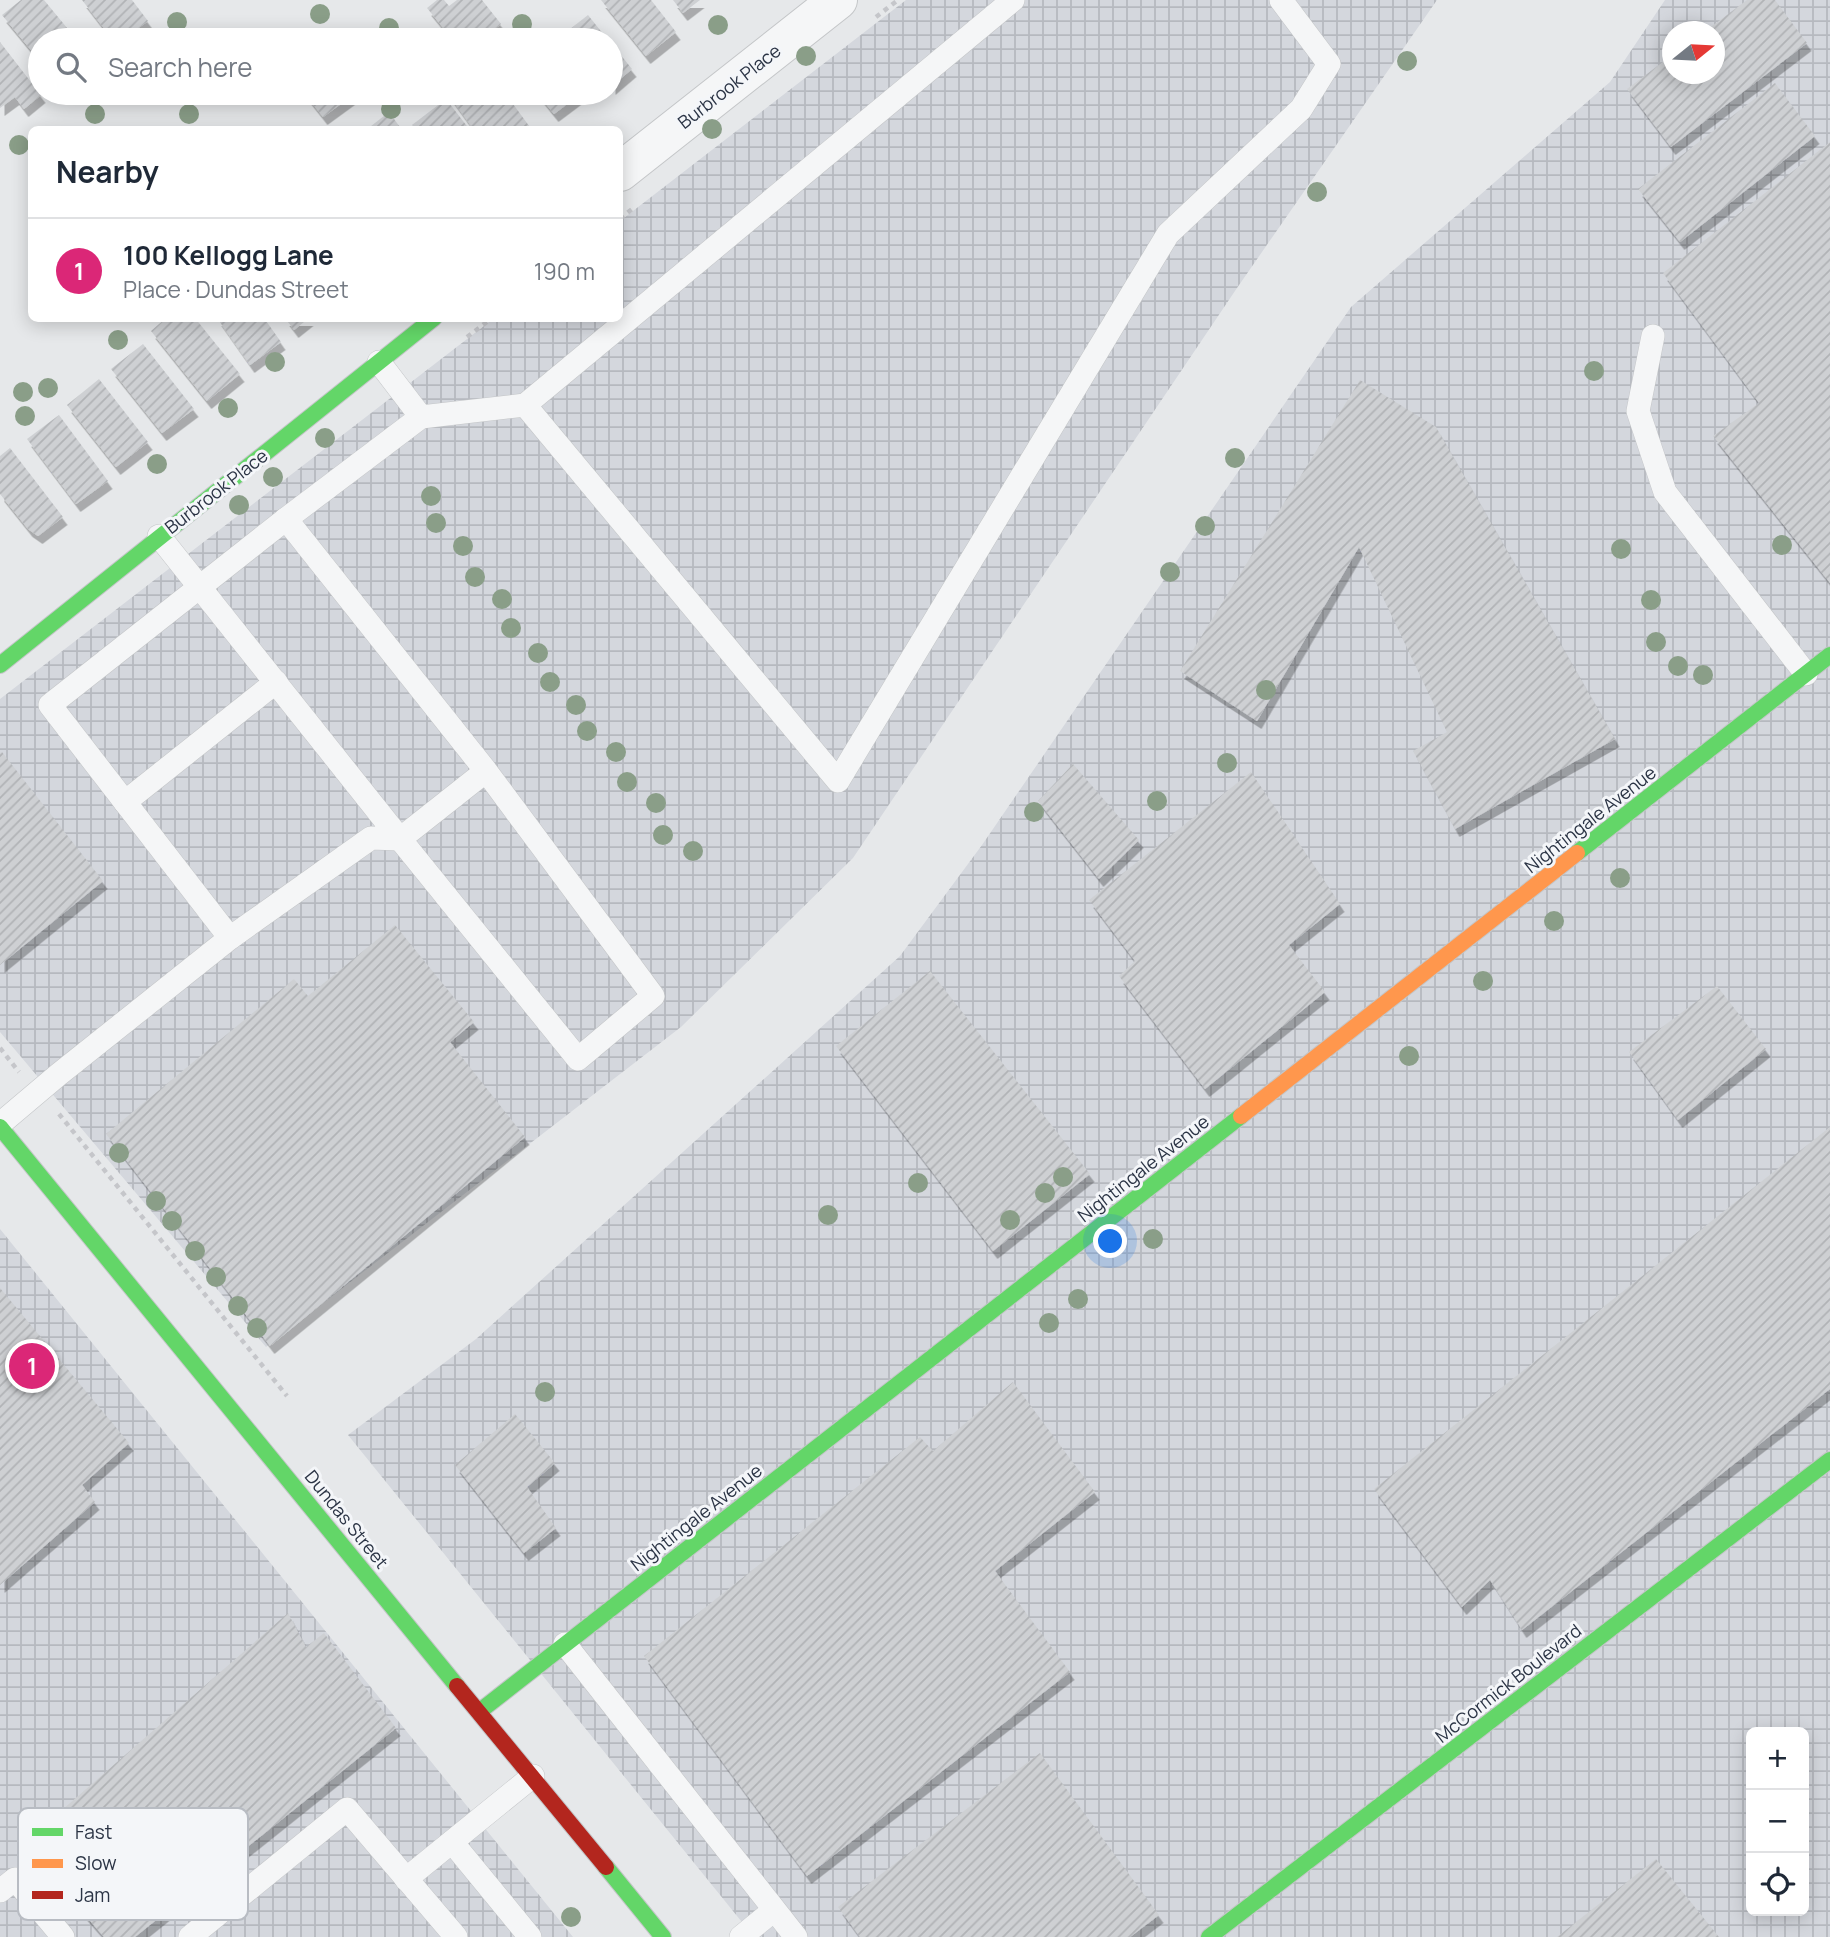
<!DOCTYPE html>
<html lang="en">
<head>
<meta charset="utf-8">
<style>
  :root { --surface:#fff; --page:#f6f6f7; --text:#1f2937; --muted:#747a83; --line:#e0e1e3; --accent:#db2777 }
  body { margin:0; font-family:Manrope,sans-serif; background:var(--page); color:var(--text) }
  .controls { position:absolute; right:21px; bottom:21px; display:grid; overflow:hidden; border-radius:10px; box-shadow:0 4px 18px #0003 }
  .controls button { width:63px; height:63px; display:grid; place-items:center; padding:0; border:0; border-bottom:2px solid var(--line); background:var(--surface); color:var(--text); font:35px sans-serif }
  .compass { position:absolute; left:1662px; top:21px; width:63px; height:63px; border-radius:50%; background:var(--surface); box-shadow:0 4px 18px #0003; rotate:72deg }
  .you { position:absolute; left:1111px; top:1242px; width:24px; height:24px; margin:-18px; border:5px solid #fff; border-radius:50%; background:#1a73e8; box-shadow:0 0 0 10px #1a73e833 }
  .badge { display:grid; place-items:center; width:46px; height:46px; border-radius:50%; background:var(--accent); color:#fff; font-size:23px; font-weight:700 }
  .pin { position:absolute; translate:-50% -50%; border:4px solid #fff; box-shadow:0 2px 7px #0006 }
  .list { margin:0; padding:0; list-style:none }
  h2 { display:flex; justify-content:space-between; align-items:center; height:91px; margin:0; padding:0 28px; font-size:30px }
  h2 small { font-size:23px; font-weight:400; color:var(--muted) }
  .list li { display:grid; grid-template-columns:46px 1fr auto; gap:21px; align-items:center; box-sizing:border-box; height:105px; padding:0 28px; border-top:2px solid var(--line) }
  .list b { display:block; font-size:26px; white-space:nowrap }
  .list p { margin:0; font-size:23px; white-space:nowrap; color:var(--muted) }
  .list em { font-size:23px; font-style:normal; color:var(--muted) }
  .icon { flex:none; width:38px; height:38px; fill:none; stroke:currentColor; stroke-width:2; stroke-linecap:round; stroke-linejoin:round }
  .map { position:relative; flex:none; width:1830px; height:1937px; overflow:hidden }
  .search { position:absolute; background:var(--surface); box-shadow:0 4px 18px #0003; left:28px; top:28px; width:595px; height:77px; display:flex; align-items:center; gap:18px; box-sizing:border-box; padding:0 24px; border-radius:38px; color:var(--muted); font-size:26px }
  .panel { position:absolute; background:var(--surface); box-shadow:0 4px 18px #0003; left:28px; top:126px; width:595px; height:196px; border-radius:10px }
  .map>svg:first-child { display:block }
  .industrial { fill:url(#industrial-grid); fill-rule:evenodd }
  .building { fill:url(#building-hatch); filter:url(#shadow) }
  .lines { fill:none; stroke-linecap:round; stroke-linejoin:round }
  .lane-casing { stroke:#c4c6c8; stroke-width:24 }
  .street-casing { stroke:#c4c6c8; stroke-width:40 }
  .fast-casing { stroke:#c4c6c8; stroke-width:18 }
  .slow-casing { stroke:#c4c6c8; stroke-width:18 }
  .jam-casing { stroke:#c4c6c8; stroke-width:18 }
  .path { stroke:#c5c6ca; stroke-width:4.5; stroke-dasharray:5 5; stroke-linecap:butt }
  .lane { stroke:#f5f6f7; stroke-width:23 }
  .street { stroke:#f5f6f7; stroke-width:38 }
  .fast { stroke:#63d668; stroke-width:16 }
  .slow { stroke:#ff974d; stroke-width:16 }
  .jam { stroke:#b3261e; stroke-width:16 }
  .tree { fill:#8a9e88 }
  .labels { text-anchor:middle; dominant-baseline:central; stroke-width:6; stroke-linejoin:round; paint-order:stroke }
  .street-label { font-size:18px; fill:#2b3445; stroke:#f4f6f9 }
  .key { fill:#f4f6f9; stroke:#b8bcc3; stroke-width:2 }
  .key-label { font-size:19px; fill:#2b3445 }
</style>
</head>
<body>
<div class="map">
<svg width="1830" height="1937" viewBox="0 0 1830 1937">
  <defs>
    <pattern id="industrial-grid" width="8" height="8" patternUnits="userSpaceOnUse" patternTransform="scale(1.75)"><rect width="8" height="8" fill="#d4d7dd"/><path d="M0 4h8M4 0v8" fill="none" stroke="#b6b9bf"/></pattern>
    <pattern id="building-hatch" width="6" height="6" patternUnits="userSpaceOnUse" patternTransform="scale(1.75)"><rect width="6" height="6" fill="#ced0d3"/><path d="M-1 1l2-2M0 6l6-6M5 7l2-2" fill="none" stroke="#b1b3b6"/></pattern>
    <filter id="shadow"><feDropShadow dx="4.5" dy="8" stdDeviation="0" flood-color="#0004"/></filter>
  </defs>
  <rect width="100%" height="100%" fill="#e6e8ea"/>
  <!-- industrial -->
  <g class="industrial">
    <path d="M 906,0 L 1437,0 L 1237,288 L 853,858 L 681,1027 L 266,1347 L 0,1032 L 0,699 L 493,319 L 620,318 L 620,221 Z"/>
    <path d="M 1665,0 L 1830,0 L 1830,1937 L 754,1937 L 348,1435 L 476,1339 L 900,956 L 982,845 L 1351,307 L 1610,82 ZM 1672,32 L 1714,32 L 1714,74 L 1672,74 ZM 1751,1732 L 1804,1732 L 1804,1911 L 1751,1911 Z"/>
    <path d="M 0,1229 L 573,1937 L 0,1937 Z"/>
  </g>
  <!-- building -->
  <g class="building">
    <path d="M 21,0 L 44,0 L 77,40 L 40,40 L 40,61 L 2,15 Z"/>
    <path d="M 82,0 L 132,0 L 148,21 L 122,40 L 113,40 Z"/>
    <path d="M 437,0 L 444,0 L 449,6 L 457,0 L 482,0 L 501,24 L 481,40 L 453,40 L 427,8 Z"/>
    <path d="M 601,0 L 651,0 L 676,32 L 646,56 Z"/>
    <path d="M 673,0 L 700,0 L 683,13 Z"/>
    <path d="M 1747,0 L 1775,0 L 1807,43 L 1671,147 L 1627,89 L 1672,55 L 1672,74 L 1714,74 L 1714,32 L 1704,32 Z"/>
    <path d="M 588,15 L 608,40 L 563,40 L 560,37 Z"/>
    <path d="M 536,31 L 543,40 L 524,40 Z"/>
    <path d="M 0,42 L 41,95 L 24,109 L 15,97 L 0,108 Z"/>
    <path d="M 611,43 L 632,69 L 611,87 Z"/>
    <path d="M 1775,83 L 1815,136 L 1680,242 L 1638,189 Z"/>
    <path d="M 304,93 L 356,93 L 323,117 Z"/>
    <path d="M 449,93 L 505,93 L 532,130 L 474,130 L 448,94 Z"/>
    <path d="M 537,93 L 582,93 L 554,114 Z"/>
    <path d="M 446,99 L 470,130 L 416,130 L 412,125 Z"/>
    <path d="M 389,112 L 402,130 L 366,130 Z"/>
    <path d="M 1830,142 L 1830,583 L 1713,436 L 1759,403 L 1663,273 Z"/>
    <path d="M 166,318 L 195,318 L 240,374 L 207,401 L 151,331 Z"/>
    <path d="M 217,318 L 264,318 L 281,342 L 250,365 Z"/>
    <path d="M 285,318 L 309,318 L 294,330 Z"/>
    <path d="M 143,344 L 194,409 L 162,433 L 111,369 Z"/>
    <path d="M 99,379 L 148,442 L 116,467 L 67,405 Z"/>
    <path d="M 1360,380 L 1436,427 L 1615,739 L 1455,829 L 1413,751 L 1447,732 L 1359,547 L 1257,721 L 1180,671 Z"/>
    <path d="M 59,415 L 108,481 L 76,504 L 27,439 Z"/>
    <path d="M 10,448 L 63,517 L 38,536 L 28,529 L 0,494 L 0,456 Z"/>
    <path d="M 2,752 L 103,881 L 0,965 L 0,753 Z"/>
    <path d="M 1073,764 L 1139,840 L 1099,879 L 1038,801 Z"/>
    <path d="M 1251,772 L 1340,904 L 1289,945 L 1325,992 L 1205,1089 L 1119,976 L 1135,961 L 1089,900 Z"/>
    <path d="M 395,925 L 474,1022 L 450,1042 L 525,1137 L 270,1346 L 106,1134 L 294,979 L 308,996 Z"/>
    <path d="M 930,971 L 1090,1174 L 993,1251 L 836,1046 Z"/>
    <path d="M 1717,986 L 1766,1049 L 1678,1120 L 1629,1052 Z"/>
    <path d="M 1830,1127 L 1830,1389 L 1522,1630 L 1490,1580 L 1462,1607 L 1374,1489 Z"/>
    <path d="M 0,1288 L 129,1443 L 82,1485 L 95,1502 L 0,1585 Z"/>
    <path d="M 1013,1382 L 1095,1492 L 995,1571 L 1070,1672 L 807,1876 L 644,1656 L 920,1437 L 933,1451 Z"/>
    <path d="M 515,1414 L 555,1463 L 527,1487 L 556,1528 L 524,1553 L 455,1465 Z"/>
    <path d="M 288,1613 L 306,1647 L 324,1633 L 396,1728 L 135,1937 L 104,1937 L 23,1844 Z"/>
    <path d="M 1040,1753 L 1159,1915 L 1130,1937 L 860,1937 L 838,1907 Z"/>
    <path d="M 1656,1859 L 1719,1937 L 1557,1937 Z"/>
  </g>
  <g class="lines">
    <defs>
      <g id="lane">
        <path d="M 1653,336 L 1638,411 L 1665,492 L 1806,674"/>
        <path d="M 379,362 L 421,417"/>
        <path d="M 525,405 L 838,781 L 1168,234 L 1301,109 L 1329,64 L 1281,0"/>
        <path d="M 286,519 L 421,417 L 525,405 L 1013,0"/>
        <path d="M 125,802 L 276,682"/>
        <path d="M 230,938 L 50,705 L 286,519 L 486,771 L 400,839 L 578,1059 L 653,996 L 486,771"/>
        <path d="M 0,1124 L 58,1075 L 230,938 L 371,838 L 400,839 L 159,536"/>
        <path d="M 565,1644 L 796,1937"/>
        <path d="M 452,1842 L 530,1937"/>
        <path d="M 406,1879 L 533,1776"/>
        <path d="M 0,1891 L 15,1879 L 63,1937"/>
        <path d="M 190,1937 L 347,1809 L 456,1937"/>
        <path d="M 741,1937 L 774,1910"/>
      </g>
      <path id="street" d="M 620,172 L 838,0"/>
      <g id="fast">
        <path d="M 0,665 L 434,318"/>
        <path d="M 1577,853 L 1830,655"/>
        <path d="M 0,1127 L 457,1686"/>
        <path d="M 480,1711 L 1241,1116"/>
        <path d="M 606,1867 L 663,1937"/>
        <path d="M 1209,1937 L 1830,1460"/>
      </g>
      <path id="slow" d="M 1241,1116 L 1577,853"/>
      <path id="jam" d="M 457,1686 L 606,1867"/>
    </defs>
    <!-- lane casing -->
    <use href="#lane" class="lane-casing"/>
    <!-- street casing -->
    <use href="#street" class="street-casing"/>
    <!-- fast casing -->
    <use href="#fast" class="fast-casing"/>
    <!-- slow casing -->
    <use href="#slow" class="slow-casing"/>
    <!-- jam casing -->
    <use href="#jam" class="jam-casing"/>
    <!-- path -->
    <g class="path">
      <path d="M 876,17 L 898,0"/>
      <path d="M 620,219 L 632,209"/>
      <path d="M 467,337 L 492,318"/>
      <path d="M 0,1048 L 19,1072"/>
      <path d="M 59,1114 L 287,1396"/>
    </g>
    <!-- lane -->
    <use href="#lane" class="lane"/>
    <!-- street -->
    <use href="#street" class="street"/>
    <!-- fast -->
    <use href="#fast" class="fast"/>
    <!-- slow -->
    <use href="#slow" class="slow"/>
    <!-- jam -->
    <use href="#jam" class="jam"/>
  </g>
  <!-- trees -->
  <g class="tree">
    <circle cx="320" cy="14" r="10"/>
    <circle cx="177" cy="22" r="10"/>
    <circle cx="522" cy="24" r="10"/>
    <circle cx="718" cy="25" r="10"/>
    <circle cx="389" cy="28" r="10"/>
    <circle cx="806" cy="56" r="10"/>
    <circle cx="1407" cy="61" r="10"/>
    <circle cx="391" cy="109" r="10"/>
    <circle cx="95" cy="114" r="10"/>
    <circle cx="189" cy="114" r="10"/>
    <circle cx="712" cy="129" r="10"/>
    <circle cx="19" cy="145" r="10"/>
    <circle cx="1317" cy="192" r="10"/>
    <circle cx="118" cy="340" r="10"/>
    <circle cx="275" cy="362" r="10"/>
    <circle cx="1594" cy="371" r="10"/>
    <circle cx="48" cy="388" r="10"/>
    <circle cx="23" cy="392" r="10"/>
    <circle cx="228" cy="408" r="10"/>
    <circle cx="25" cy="416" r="10"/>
    <circle cx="325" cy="438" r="10"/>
    <circle cx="1235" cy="458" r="10"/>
    <circle cx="157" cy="464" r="10"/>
    <circle cx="273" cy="477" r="10"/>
    <circle cx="431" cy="496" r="10"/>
    <circle cx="239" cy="505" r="10"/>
    <circle cx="436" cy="523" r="10"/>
    <circle cx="1205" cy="526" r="10"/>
    <circle cx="1782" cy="545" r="10"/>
    <circle cx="463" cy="546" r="10"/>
    <circle cx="1621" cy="549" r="10"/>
    <circle cx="1170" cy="572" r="10"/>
    <circle cx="475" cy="577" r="10"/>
    <circle cx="502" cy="599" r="10"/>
    <circle cx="1651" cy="600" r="10"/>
    <circle cx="511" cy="628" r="10"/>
    <circle cx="1656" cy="642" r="10"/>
    <circle cx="538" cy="653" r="10"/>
    <circle cx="1678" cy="666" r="10"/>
    <circle cx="1703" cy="675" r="10"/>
    <circle cx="550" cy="682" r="10"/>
    <circle cx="1266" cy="690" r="10"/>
    <circle cx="576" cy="705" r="10"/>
    <circle cx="587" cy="731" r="10"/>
    <circle cx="616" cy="752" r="10"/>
    <circle cx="1227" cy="763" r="10"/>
    <circle cx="627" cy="782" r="10"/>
    <circle cx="1157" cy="801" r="10"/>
    <circle cx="656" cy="803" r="10"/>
    <circle cx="1034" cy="812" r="10"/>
    <circle cx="663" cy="835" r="10"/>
    <circle cx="693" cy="851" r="10"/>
    <circle cx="1620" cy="878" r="10"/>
    <circle cx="1554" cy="921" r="10"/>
    <circle cx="1483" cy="981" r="10"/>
    <circle cx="1409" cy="1056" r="10"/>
    <circle cx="119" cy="1153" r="10"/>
    <circle cx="1063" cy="1177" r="10"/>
    <circle cx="918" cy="1183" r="10"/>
    <circle cx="1045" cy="1193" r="10"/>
    <circle cx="156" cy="1201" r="10"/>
    <circle cx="828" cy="1215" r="10"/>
    <circle cx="1010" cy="1220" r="10"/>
    <circle cx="172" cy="1221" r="10"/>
    <circle cx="1153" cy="1239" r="10"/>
    <circle cx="195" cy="1251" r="10"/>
    <circle cx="216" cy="1277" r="10"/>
    <circle cx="1078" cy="1299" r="10"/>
    <circle cx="238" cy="1306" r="10"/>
    <circle cx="1049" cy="1323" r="10"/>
    <circle cx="257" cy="1328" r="10"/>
    <circle cx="545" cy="1392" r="10"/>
    <circle cx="571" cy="1917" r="10"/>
  </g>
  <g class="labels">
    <!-- street labels -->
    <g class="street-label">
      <text transform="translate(729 86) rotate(-38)">Burbrook Place</text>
      <text transform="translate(216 491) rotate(-38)">Burbrook Place</text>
      <text transform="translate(1590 819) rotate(-38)">Nightingale Avenue</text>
      <text transform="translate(1143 1168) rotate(-38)">Nightingale Avenue</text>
      <text transform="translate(696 1517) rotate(-38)">Nightingale Avenue</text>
      <text transform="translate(347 1519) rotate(51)">Dundas Street</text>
      <text transform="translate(1508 1683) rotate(-38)">McCormick Boulevard</text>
    </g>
  </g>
  <!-- legend -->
  <rect x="18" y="1808" width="230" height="112" rx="10" class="key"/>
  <rect x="32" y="1828" width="31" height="8" fill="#63d668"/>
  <rect x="32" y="1859" width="31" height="9" fill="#ff974d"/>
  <rect x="32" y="1891" width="31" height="8" fill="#b3261e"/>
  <g class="key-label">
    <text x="75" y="1839">Fast</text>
    <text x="75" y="1870">Slow</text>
    <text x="75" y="1902">Jam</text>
  </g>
</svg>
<div class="controls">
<button>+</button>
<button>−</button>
<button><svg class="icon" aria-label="locate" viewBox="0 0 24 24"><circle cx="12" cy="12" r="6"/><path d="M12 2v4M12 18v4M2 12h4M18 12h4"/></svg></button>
</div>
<svg class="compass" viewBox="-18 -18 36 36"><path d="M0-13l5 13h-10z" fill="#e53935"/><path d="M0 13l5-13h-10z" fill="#747a83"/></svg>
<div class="you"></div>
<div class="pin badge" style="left:32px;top:1366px">1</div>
<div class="search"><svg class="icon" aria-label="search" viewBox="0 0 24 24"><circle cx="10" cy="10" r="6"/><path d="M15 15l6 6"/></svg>Search here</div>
<section class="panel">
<h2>Nearby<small></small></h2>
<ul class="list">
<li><span class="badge">1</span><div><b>100 Kellogg Lane</b><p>Place · Dundas Street</p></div><em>190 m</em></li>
</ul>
</section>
</div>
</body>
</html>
